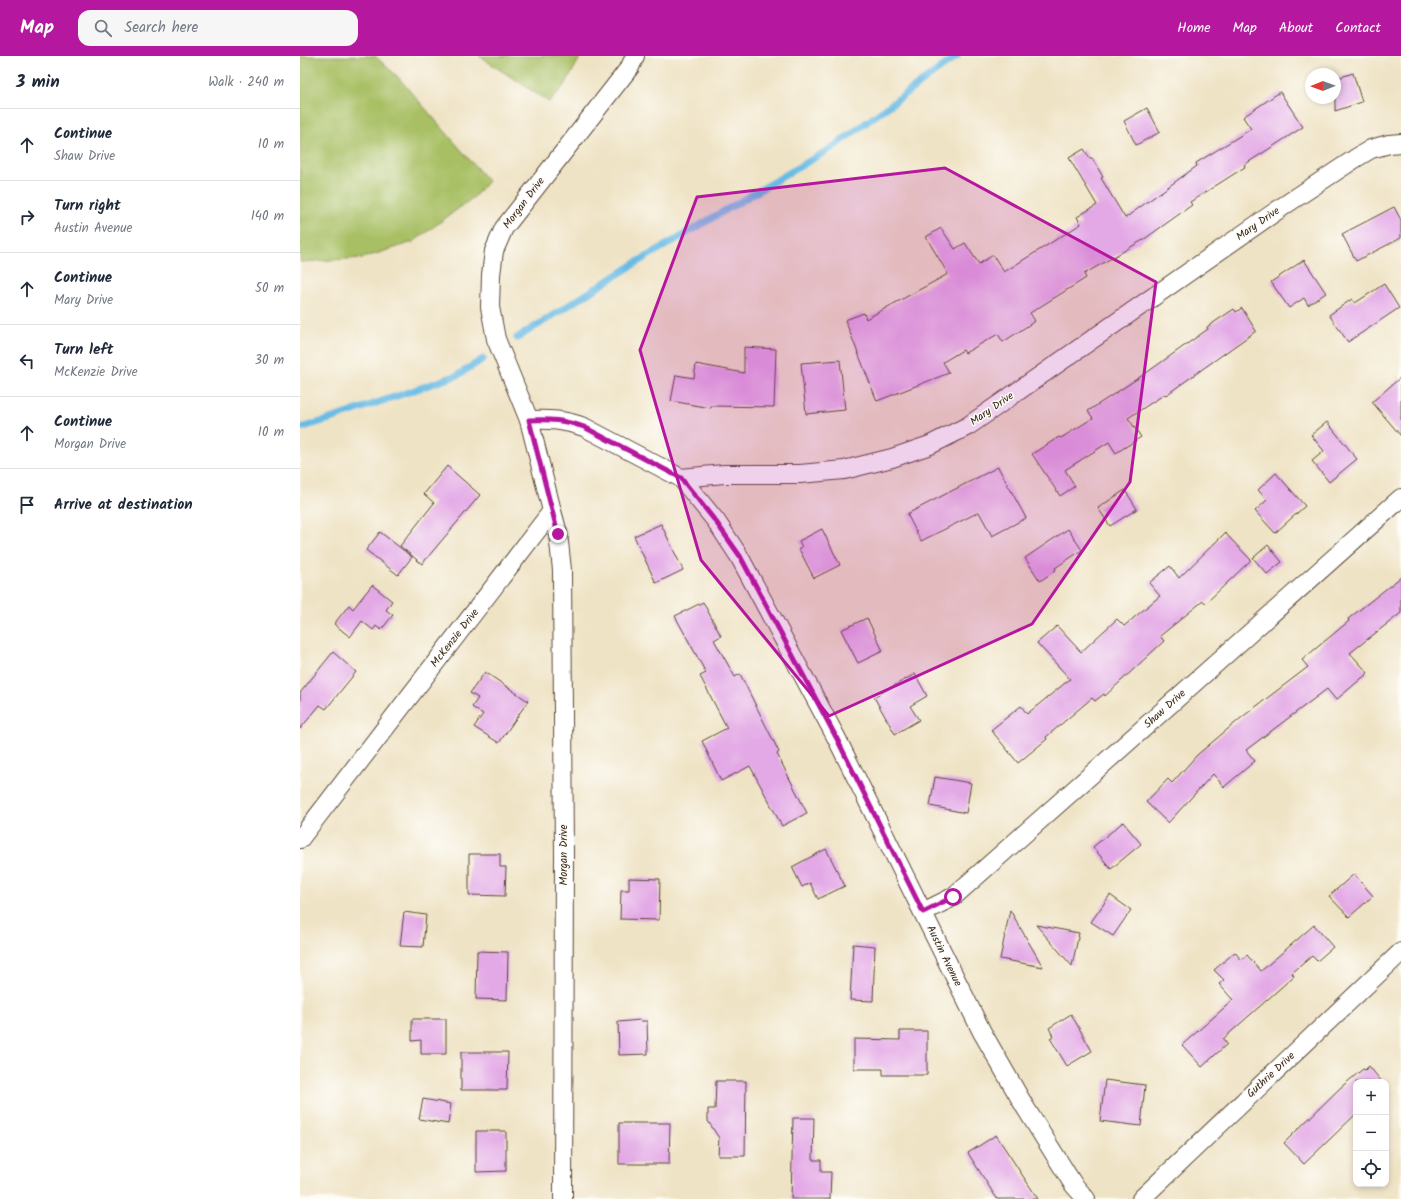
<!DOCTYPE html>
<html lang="en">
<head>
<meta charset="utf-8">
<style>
  :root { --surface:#fff; --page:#f6f6f7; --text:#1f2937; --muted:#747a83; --line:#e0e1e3; --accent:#b5179e }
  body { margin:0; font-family:Kalam,sans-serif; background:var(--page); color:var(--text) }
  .controls { position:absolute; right:12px; bottom:12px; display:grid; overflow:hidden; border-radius:8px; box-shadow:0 2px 6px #0003 }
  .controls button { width:36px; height:36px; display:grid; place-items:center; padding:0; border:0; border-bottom:1px solid var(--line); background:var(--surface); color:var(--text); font:20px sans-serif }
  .compass { position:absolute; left:1005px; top:12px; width:36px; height:36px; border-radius:50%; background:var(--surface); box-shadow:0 2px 6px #0003; rotate:269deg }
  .stop { position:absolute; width:12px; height:12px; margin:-9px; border:3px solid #b5179e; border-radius:50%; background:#fff }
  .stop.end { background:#b5179e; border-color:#fff; box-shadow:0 1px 4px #0008 }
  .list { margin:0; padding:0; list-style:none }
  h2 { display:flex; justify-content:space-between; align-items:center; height:52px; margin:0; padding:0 16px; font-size:17px }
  h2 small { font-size:13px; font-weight:400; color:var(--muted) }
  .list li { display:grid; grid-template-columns:26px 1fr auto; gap:12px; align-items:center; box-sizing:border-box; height:72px; padding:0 16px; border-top:1px solid var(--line) }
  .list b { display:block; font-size:15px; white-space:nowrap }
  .list p { margin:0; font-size:13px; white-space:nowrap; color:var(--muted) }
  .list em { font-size:13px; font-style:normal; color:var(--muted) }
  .icon { flex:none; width:22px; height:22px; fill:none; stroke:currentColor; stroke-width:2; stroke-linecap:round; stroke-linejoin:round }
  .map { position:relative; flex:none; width:1101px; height:1143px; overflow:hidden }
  header { display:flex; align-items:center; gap:24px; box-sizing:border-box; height:56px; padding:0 20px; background:var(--accent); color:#fff }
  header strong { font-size:19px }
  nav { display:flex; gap:22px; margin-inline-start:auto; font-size:14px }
  .search { width:280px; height:36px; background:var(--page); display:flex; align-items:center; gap:10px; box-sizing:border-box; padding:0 14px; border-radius:12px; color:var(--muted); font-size:15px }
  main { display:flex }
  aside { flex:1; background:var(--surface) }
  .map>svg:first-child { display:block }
  .grass { fill:#a8bf64; stroke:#727441 }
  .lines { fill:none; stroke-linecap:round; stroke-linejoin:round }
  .stream { stroke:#69bbe5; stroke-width:7 }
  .building { fill:#e3a8e6 }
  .minor-casing { stroke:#564637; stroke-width:20 }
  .minor { stroke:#fff; stroke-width:18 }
  .route { stroke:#b5179e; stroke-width:5 }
  .marked { fill:#b5179e; fill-opacity:0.2; stroke:#b5179e; stroke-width:3; stroke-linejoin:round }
  .labels { text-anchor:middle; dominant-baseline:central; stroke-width:3; stroke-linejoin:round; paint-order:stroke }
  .street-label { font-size:11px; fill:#3b2a1e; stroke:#fdfcf7 }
</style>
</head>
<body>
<header>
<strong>Map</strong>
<div class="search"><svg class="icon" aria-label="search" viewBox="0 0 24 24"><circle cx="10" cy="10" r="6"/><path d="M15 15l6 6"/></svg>Search here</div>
<nav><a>Home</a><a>Map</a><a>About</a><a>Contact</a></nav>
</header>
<main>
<aside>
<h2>3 min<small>Walk · 240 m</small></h2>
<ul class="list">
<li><svg class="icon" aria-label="ahead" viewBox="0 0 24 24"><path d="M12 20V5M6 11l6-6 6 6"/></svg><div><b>Continue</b><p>Shaw Drive</p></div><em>10 m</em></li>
<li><svg class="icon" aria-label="right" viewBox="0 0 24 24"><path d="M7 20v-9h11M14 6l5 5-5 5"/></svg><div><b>Turn right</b><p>Austin Avenue</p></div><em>140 m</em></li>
<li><svg class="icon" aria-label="ahead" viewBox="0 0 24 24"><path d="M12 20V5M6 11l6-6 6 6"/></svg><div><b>Continue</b><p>Mary Drive</p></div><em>50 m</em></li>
<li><svg class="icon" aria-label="left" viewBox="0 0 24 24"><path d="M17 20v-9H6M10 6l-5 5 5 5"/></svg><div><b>Turn left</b><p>McKenzie Drive</p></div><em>30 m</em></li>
<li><svg class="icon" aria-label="ahead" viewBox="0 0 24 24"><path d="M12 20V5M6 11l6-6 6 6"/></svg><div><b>Continue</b><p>Morgan Drive</p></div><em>10 m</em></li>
<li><svg class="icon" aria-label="arrive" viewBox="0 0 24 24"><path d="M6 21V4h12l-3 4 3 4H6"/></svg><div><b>Arrive at destination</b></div></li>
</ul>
</aside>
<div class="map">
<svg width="1101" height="1143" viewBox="0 0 1101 1143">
  <rect width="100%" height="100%" fill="#fdfcf7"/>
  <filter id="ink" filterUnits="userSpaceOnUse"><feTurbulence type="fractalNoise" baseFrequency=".025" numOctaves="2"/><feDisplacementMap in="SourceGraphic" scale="8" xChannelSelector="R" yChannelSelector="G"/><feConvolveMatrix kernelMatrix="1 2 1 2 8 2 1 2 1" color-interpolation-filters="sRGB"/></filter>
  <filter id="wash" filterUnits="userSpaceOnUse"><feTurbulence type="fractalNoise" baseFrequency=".012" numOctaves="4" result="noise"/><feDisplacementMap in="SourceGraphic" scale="16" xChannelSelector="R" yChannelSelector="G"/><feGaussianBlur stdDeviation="0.9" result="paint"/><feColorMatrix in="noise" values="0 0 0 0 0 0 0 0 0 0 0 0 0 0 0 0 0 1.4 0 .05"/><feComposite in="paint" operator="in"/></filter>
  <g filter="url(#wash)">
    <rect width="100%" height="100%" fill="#efe3c5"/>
    <!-- grass -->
    <g class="grass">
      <path d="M 0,0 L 75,0 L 98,21 L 188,125 L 174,141 L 113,186 L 63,202 L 0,206 Z"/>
      <path d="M 179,0 L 281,0 L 265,29 L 249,46 Z"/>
    </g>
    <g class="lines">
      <!-- stream -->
      <g class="stream">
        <path d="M 217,282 L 339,205 L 533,91 L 657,0"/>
        <path d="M 0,372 L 27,364 L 158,319 L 183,303"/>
      </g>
    </g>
    <g id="blocks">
      <!-- building -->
      <g class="building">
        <path d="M 1053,17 L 1062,46 L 1035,55 L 1035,23 Z"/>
        <path d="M 980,36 L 1003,71 L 944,109 L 945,111 L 890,146 L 892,149 L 843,184 L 784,218 L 786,222 L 730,257 L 735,265 L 703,286 L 698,278 L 665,297 L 663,294 L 643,306 L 649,317 L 577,345 L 545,264 L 564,257 L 566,263 L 648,218 L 626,181 L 641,172 L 655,193 L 665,187 L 679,208 L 693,199 L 704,216 L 781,168 L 777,161 L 797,149 L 769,102 L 784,93 L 790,103 L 792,102 L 803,121 L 801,122 L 825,162 L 897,110 L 896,107 L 951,73 L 943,61 Z"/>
        <path d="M 847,52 L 860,76 L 836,89 L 824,65 Z"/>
        <path d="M 1094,151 L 1101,164 L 1101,182 L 1056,205 L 1042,178 Z"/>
        <path d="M 1004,204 L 1026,237 L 1008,249 L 1004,242 L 989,252 L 971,226 Z"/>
        <path d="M 1084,228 L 1099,252 L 1048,286 L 1029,259 L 1052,243 L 1055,247 Z"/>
        <path d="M 942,252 L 956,275 L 866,339 L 865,338 L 828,362 L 841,381 L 816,397 L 809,386 L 765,414 L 775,430 L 760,440 L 732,398 L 759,381 L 761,382 L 793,362 L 788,355 L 849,315 L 908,273 L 907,271 L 934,253 L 936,256 Z"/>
        <path d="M 444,291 L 476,293 L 474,351 L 411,350 L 411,352 L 371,345 L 376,319 L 394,322 L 396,308 L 444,317 Z"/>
        <path d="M 540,304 L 545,354 L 506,358 L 501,307 Z"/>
        <path d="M 1101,321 L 1101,380 L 1072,346 Z"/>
        <path d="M 1027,366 L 1057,403 L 1029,426 L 1012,405 L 1024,395 L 1011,379 Z"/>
        <path d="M 147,410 L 180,439 L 122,508 L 100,490 L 134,447 L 124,438 Z"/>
        <path d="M 698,411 L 726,462 L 692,480 L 679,456 L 621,485 L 607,458 Z"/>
        <path d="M 976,417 L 1005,450 L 975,477 L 955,455 L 967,444 L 958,434 Z"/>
        <path d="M 825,434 L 837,453 L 810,470 L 798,452 Z"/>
        <path d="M 361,468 L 383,514 L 356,527 L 334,480 Z"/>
        <path d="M 522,473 L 540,509 L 514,522 L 499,493 L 502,491 L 499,485 Z"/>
        <path d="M 768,473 L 782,494 L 755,512 L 756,514 L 740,525 L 725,502 Z"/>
        <path d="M 80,476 L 112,501 L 98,519 L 66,494 Z"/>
        <path d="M 925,477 L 951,504 L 906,547 L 903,545 L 860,580 L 864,585 L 805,640 L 804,638 L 795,645 L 792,642 L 746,681 L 747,683 L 718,707 L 691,674 L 721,650 L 727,658 L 770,623 L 737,587 L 757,570 L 781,596 L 817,563 L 824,570 L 860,540 L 849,527 L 870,510 L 879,522 Z"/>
        <path d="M 968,489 L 982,506 L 967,518 L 953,502 Z"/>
        <path d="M 1101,521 L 1101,557 L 1050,597 L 1068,617 L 1036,644 L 1027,633 L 946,694 L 955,705 L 924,731 L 913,718 L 868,767 L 846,746 L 868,723 L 872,727 L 897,699 L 941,662 L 1008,611 L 1002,604 L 1049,565 L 1048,563 Z"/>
        <path d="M 72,529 L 92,545 L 86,554 L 93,559 L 81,574 L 76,570 L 73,574 L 62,565 L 50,581 L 34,568 L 49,549 L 53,553 Z"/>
        <path d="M 403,546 L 421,580 L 414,584 L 435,621 L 440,618 L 479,696 L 477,698 L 507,757 L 482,770 L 450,710 L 421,725 L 402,685 L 427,672 L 400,620 L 406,617 L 375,560 Z"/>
        <path d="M 567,562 L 583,595 L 558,607 L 541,574 Z"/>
        <path d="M 33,596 L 56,616 L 26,653 L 20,649 L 0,673 L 0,637 Z"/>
        <path d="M 185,616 L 228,645 L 199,687 L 174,671 L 183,658 L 172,651 L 178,642 L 170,637 Z"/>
        <path d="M 615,618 L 627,640 L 610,650 L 619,664 L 595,678 L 574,641 Z"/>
        <path d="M 635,721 L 671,727 L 666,757 L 630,750 Z"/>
        <path d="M 823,766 L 841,788 L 811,813 L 793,791 Z"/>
        <path d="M 526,793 L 545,830 L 518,843 L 510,827 L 502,831 L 492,811 Z"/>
        <path d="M 169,798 L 200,798 L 200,811 L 206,811 L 205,840 L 169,839 Z"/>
        <path d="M 1054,818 L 1073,840 L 1049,861 L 1029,840 Z"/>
        <path d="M 329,822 L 360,823 L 359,864 L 320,863 L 321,834 L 329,834 Z"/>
        <path d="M 810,839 L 831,854 L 813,880 L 791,866 Z"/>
        <path d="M 710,854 L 743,911 L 700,903 Z"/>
        <path d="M 104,856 L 126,859 L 123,891 L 100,890 Z"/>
        <path d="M 736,869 L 779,877 L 772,910 Z"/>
        <path d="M 1014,869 L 1033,891 L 1017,905 L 1012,900 L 992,917 L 994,920 L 923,983 L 927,988 L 902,1011 L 882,989 L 933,944 L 919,928 L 924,924 L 914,914 L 935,896 L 941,904 L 947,899 L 961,915 Z"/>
        <path d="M 553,888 L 575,890 L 573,945 L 550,944 Z"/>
        <path d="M 177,895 L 208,896 L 207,944 L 176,943 Z"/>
        <path d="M 771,958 L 792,995 L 767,1010 L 750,982 L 753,980 L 749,972 Z"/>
        <path d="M 112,963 L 146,963 L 146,998 L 121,998 L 121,984 L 112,985 Z"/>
        <path d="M 340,964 L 340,965 L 347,965 L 348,998 L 319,999 L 318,966 Z"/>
        <path d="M 600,975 L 627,975 L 627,1019 L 583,1019 L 583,1013 L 554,1013 L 554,983 L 600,984 Z"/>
        <path d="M 161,996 L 208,996 L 207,1034 L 161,1034 Z"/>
        <path d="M 1069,1010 L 1082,1026 L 1056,1026 L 1056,1058 L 1004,1108 L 984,1087 L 1040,1032 L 1063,1013 L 1065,1014 Z"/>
        <path d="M 805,1024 L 845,1029 L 841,1070 L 800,1065 Z"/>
        <path d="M 416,1025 L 446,1025 L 445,1100 L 418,1100 L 419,1082 L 408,1065 L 408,1053 L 415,1053 Z"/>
        <path d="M 123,1043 L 151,1048 L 148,1068 L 119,1063 Z"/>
        <path d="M 493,1062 L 514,1062 L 513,1104 L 521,1104 L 521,1116 L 531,1116 L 530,1143 L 491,1143 Z"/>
        <path d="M 319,1067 L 370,1067 L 369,1108 L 319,1108 Z"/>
        <path d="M 176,1075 L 206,1075 L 206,1115 L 176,1116 Z"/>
        <path d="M 696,1079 L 738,1143 L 697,1143 L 668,1097 Z"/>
      </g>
    </g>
  </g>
  <g filter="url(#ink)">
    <use href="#blocks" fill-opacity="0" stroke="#564637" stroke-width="1"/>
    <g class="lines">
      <defs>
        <g id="minor">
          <path d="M 229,364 C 250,363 264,364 284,371 L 381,422 L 424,418 L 500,418 L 544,414 L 592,402 L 630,389 L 668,370 L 985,149 L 1056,102 L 1071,93 L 1089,88 L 1101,87"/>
          <path d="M 381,422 L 416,465 L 439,500 L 536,681 L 682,976 L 725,1051 L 773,1128 L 786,1143"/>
          <path d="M 252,455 L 258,477 L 262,514 L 264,798 L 263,1143"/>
          <path d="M 0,783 L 252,455 L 229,364 L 196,283 L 190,251 L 191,219 L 194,195 L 204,172 L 330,11 L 335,0"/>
          <path d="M 623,856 L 653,841 L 828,686 L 1101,442"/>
          <path d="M 841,1143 L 1101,896"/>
        </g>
      </defs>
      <!-- minor casing -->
      <use href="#minor" class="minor-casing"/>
      <!-- minor -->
      <use href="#minor" class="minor"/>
    </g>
  </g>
  <g class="lines" filter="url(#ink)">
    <!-- route -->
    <path class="route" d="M 258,478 L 229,364 C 250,363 264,364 284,371 L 381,422 L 416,466 L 440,500 L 536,681 L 623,856 L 653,841"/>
  </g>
  <!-- marked area -->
  <path class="marked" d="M 645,112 L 856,226 L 830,426 L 732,568 L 529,660 L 401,504 L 340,294 L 397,141 Z"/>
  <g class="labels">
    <!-- street labels -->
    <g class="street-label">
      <text transform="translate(224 147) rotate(-53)">Morgan Drive</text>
      <text transform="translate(958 168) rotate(-35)">Mary Drive</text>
      <text transform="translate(692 353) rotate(-35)">Mary Drive</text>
      <text transform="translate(155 582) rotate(-52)">McKenzie Drive</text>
      <text transform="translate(865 653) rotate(-42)">Shaw Drive</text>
      <text transform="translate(264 799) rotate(-90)">Morgan Drive</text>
      <text transform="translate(644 900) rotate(64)">Austin Avenue</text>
      <text transform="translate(971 1019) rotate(-43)">Guthrie Drive</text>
    </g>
  </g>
</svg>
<div class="controls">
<button>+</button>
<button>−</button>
<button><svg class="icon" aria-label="locate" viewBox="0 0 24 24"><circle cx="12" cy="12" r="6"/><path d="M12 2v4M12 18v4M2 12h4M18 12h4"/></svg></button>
</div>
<svg class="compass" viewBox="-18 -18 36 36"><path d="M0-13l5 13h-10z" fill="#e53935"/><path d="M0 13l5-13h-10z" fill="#747a83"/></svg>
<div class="stop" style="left:653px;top:841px"></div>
<div class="stop end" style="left:258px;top:478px"></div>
</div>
</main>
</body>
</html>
